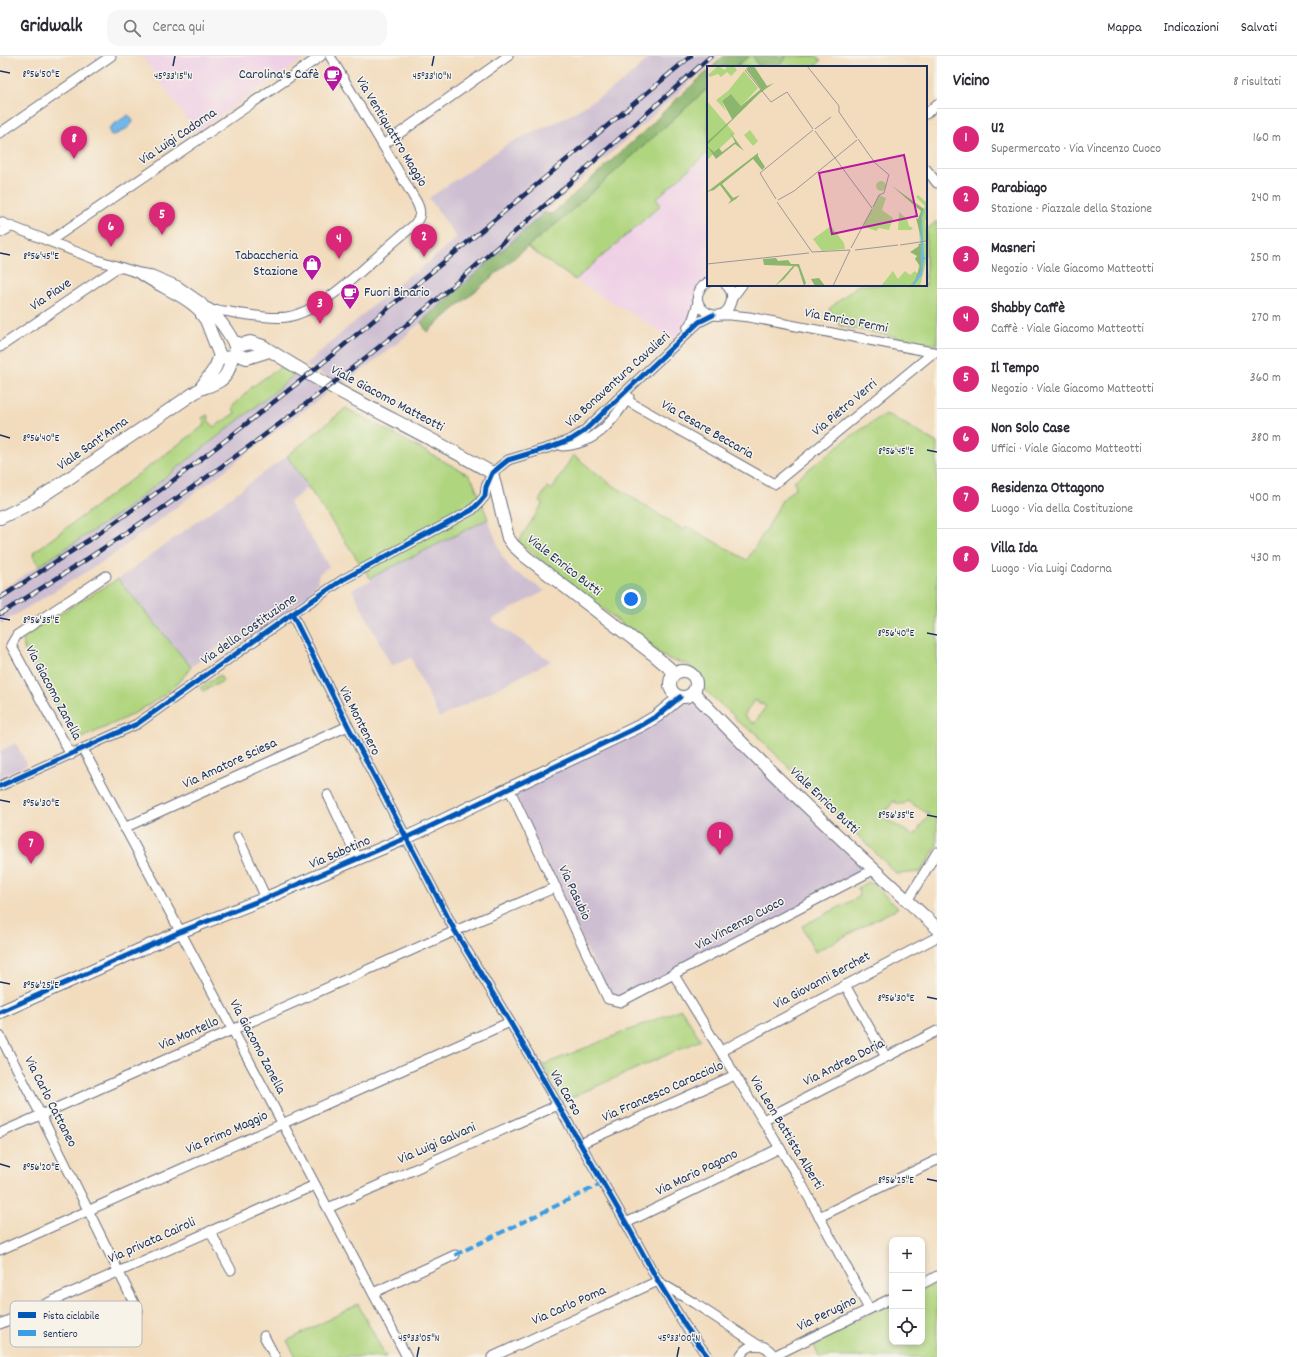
<!DOCTYPE html>
<html lang="it">
<head>
<meta charset="utf-8">
<style>
  :root { --surface:#fff; --page:#f7f7f7; --text:#2b2b33; --muted:#7c7c81; --line:#e1e1e2; --accent:#db2777 }
  body { margin:0; font-family:Dekko,sans-serif; background:var(--page); color:var(--text) }
  .controls { position:absolute; right:12px; bottom:12px; display:grid; overflow:hidden; border-radius:8px; box-shadow:0 2px 6px #0003 }
  .controls button { width:36px; height:36px; display:grid; place-items:center; padding:0; border:0; border-bottom:1px solid var(--line); background:var(--surface); color:var(--text); font:20px sans-serif }
  .you { position:absolute; left:631px; top:543px; width:14px; height:14px; margin:-10px; border:3px solid #fff; border-radius:50%; background:#1a73e8; box-shadow:0 0 0 6px #1a73e833 }
  .badge { display:grid; place-items:center; width:26px; height:26px; border-radius:50%; background:var(--accent); color:#fff; font-size:13px; font-weight:700 }
  .pin { position:absolute; translate:-50% -33px; filter:drop-shadow(0 1px 2px #0008) }
  .pin::after { content:''; position:absolute; top:21px; width:14px; height:12px; background:inherit; clip-path:polygon(0 0,100% 0,50% 100%) }
  .list { margin:0; padding:0; list-style:none }
  h2 { display:flex; justify-content:space-between; align-items:center; height:52px; margin:0; padding:0 16px; font-size:17px }
  h2 small { font-size:13px; font-weight:400; color:var(--muted) }
  .list li { display:grid; grid-template-columns:26px 1fr auto; gap:12px; align-items:center; box-sizing:border-box; height:60px; padding:0 16px; border-top:1px solid var(--line) }
  .list b { display:block; font-size:15px; white-space:nowrap }
  .list p { margin:0; font-size:13px; white-space:nowrap; color:var(--muted) }
  .list em { font-size:13px; font-style:normal; color:var(--muted) }
  .icon { flex:none; width:22px; height:22px; fill:none; stroke:currentColor; stroke-width:2; stroke-linecap:round; stroke-linejoin:round }
  .map { position:relative; flex:none; width:937px; height:1301px; overflow:hidden }
  header { display:flex; align-items:center; gap:24px; box-sizing:border-box; height:56px; padding:0 20px; background:var(--surface); border-bottom:1px solid var(--line) }
  header strong { font-size:19px }
  nav { display:flex; gap:22px; margin-inline-start:auto; font-size:14px }
  .search { width:280px; height:36px; background:var(--page); display:flex; align-items:center; gap:10px; box-sizing:border-box; padding:0 14px; border-radius:12px; color:var(--muted); font-size:15px }
  main { display:flex }
  aside { flex:1; background:var(--surface) }
  .map>svg:first-child { display:block }
  .built { fill:#efd0e6 }
  .industrial { fill:#cdbed2 }
  .green { fill:#b0d57f; stroke:#66826e; fill-rule:evenodd }
  .forest { fill:#8cb66e; stroke:#547266 }
  .water { fill:#71b7e8; stroke:#4673a3 }
  .lines { fill:none; stroke-linecap:round; stroke-linejoin:round }
  .minor-casing { stroke:#666c7f; stroke-width:11 }
  .tertiary-casing { stroke:#666c7f; stroke-width:14 }
  .minor { stroke:#fff; stroke-width:9 }
  .tertiary { stroke:#fff; stroke-width:12 }
  .rail-casing { stroke:#1b2f5e; stroke-width:4.5 }
  .rail { stroke:#f7f3e8; stroke-width:3; stroke-dasharray:9; stroke-linecap:butt }
  .quiet { stroke:#3b9de6; stroke-width:4; stroke-dasharray:8 4; stroke-linecap:butt }
  .cycleway-casing { stroke:#f7f3e8; stroke-width:8 }
  .cycleway { stroke:#0057b8; stroke-width:5 }
  .ticks { fill:none; stroke:#1b2f5e; stroke-width:1.5 }
  .labels { text-anchor:middle; dominant-baseline:central; stroke-width:3; stroke-linejoin:round; paint-order:stroke }
  .poi-label { font-size:14px; fill:#1b2f5e; stroke:#f7f3e8; text-anchor:end }
  .street-label { font-size:14px; fill:#1b2f5e; stroke:#f7f3e8 }
  .inset-road { fill:none; stroke:#9c9797; stroke-width:1 }
  .view { fill:#b5179e; fill-opacity:0.15; stroke:#b5179e; stroke-width:2 }
  .inset-edge { fill:none; stroke:#1b2f5e; stroke-width:2 }
  .key { fill:#f7f3e8; stroke:#b5b8bf; stroke-width:1 }
  .key-label { font-size:11px; fill:#1b2f5e }
  .ticks-label { font-size:10px; text-anchor:middle; fill:#1b2f5e; stroke:#f7f3e8; stroke-width:3; stroke-linejoin:round; paint-order:stroke }
</style>
</head>
<body>
<header>
<strong>Gridwalk</strong>
<div class="search"><svg class="icon" aria-label="search" viewBox="0 0 24 24"><circle cx="10" cy="10" r="6"/><path d="M15 15l6 6"/></svg>Cerca qui</div>
<nav><a>Mappa</a><a>Indicazioni</a><a>Salvati</a></nav>
</header>
<main>
<div class="map">
<svg width="937" height="1301" viewBox="0 0 937 1301">
  <rect width="100%" height="100%" fill="#f7f3e8"/>
  <filter id="ink" filterUnits="userSpaceOnUse"><feTurbulence type="fractalNoise" baseFrequency=".025" numOctaves="2"/><feDisplacementMap in="SourceGraphic" scale="8" xChannelSelector="R" yChannelSelector="G"/><feConvolveMatrix kernelMatrix="1 2 1 2 8 2 1 2 1" color-interpolation-filters="sRGB"/></filter>
  <filter id="wash" filterUnits="userSpaceOnUse"><feTurbulence type="fractalNoise" baseFrequency=".012" numOctaves="4" result="noise"/><feDisplacementMap in="SourceGraphic" scale="16" xChannelSelector="R" yChannelSelector="G"/><feGaussianBlur stdDeviation="0.9" result="paint"/><feColorMatrix in="noise" values="0 0 0 0 0 0 0 0 0 0 0 0 0 0 0 0 0 1.4 0 .05"/><feComposite in="paint" operator="in"/></filter>
  <g filter="url(#wash)">
    <rect width="100%" height="100%" fill="#f2dcbd"/>
    <!-- built -->
    <g class="built">
      <path d="M 142,0 L 304,0 L 302,4 L 196,76 Z"/>
      <path d="M 708,96 L 708,224 L 696,246 L 684,274 L 677,285 L 575,224 L 661,149 L 656,143 Z"/>
    </g>
    <!-- industrial -->
    <g class="industrial">
      <path d="M 652,0 L 719,0 L 562,141 L 400,285 L 346,327 L 339,328 L 305,309 L 398,228 L 413,216 L 415,217 L 457,182 L 429,142 L 509,87 L 563,63 L 616,31 Z"/>
      <path d="M 295,318 L 327,337 L 109,502 L 0,568 L 0,535 L 123,455 L 278,333 Z"/>
      <path d="M 287,400 L 308,431 L 289,447 L 329,510 L 319,518 L 317,527 L 308,540 L 234,592 L 228,584 L 191,611 L 118,523 Z"/>
      <path d="M 488,463 L 502,500 L 511,513 L 545,535 L 491,564 L 551,605 L 439,662 L 411,602 L 391,610 L 352,533 L 371,525 L 370,522 Z"/>
      <path d="M 691,641 L 870,814 L 619,944 L 609,941 L 512,733 L 680,643 L 686,643 Z"/>
      <path d="M 16,687 L 27,709 L 0,721 L 0,695 Z"/>
    </g>
    <!-- green -->
    <g class="green">
      <path d="M 750,0 L 753,0 L 759,11 L 734,11 Z"/>
      <path d="M 787,0 L 817,0 L 821,5 L 815,11 L 778,11 Z"/>
      <path d="M 708,32 L 708,96 L 656,143 L 661,149 L 575,224 L 527,191 L 562,163 Z"/>
      <path d="M 937,165 L 937,289 L 840,270 L 829,253 L 858,229 L 926,229 L 926,174 Z"/>
      <path d="M 280,311 L 295,318 L 278,333 L 123,455 L 39,510 L 33,500 L 34,496 L 206,368 L 202,362 L 207,359 L 209,362 L 208,364 L 214,371 L 235,357 L 232,352 L 234,349 L 252,331 Z"/>
      <path d="M 346,352 L 469,419 L 473,425 L 488,463 L 370,522 L 287,400 Z"/>
      <path d="M 885,358 L 893,361 L 937,387 L 937,790 L 921,816 L 897,818 L 757,680 L 758,678 L 739,667 L 733,659 L 701,631 C 698,627 698,621 695,616 C 687,604 674,607 664,601 L 518,486 L 543,447 L 539,445 L 547,431 L 552,434 L 573,399 L 611,428 L 684,474 L 687,470 L 747,504 L 770,467 L 782,444 L 796,431 L 794,425 L 844,385 ZM 754,644 L 766,650 L 754,668 L 744,660 ZM 893,745 L 899,748 L 904,748 L 907,745 L 929,758 L 914,780 L 882,761 L 887,752 L 889,752 Z"/>
      <path d="M 118,523 L 191,611 C 166,648 114,667 75,685 L 24,593 L 23,580 L 74,549 Z"/>
      <path d="M 220,619 L 223,625 L 203,635 L 200,632 Z"/>
      <path d="M 867,826 L 873,828 L 898,852 L 815,896 L 802,870 L 859,841 L 858,832 Z"/>
      <path d="M 681,953 L 701,984 L 563,1045 L 543,1009 Z"/>
      <path d="M 937,1227 L 937,1301 L 819,1301 L 812,1285 L 892,1248 L 892,1286 L 922,1286 L 922,1234 Z"/>
      <path d="M 358,1248 L 386,1301 L 296,1301 L 287,1285 Z"/>
    </g>
    <!-- forest -->
    <g class="forest">
      <path d="M 724,0 L 750,0 L 734,11 L 712,11 Z"/>
      <path d="M 753,0 L 787,0 L 778,11 L 759,11 Z"/>
      <path d="M 708,15 L 708,32 L 562,163 L 527,191 L 427,276 L 421,266 L 544,157 L 552,158 L 651,69 L 672,47 Z"/>
    </g>
    <!-- water -->
    <path class="water" d="M 128,59 L 132,62 L 133,66 C 129,72 119,79 111,79 L 109,75 L 110,71 Z"/>
  </g>
  <g filter="url(#ink)">
    <g class="lines">
      <defs>
        <g id="minor">
          <path d="M 926,58 L 937,48"/>
          <path d="M 0,77 L 111,0"/>
          <path d="M 383,89 L 508,0"/>
          <path d="M 926,113 L 937,127"/>
          <path d="M 0,166 L 97,204 L 139,217 L 152,219 L 178,230 L 201,246 L 207,253"/>
          <path d="M 0,177 L 11,171"/>
          <path d="M 50,185 L 321,0"/>
          <path d="M 140,218 C 160,233 186,240 202,259"/>
          <path d="M 708,226 C 677,246 723,277 731,246 C 733,240 731,233 726,229"/>
          <path d="M 732,242 L 742,229"/>
          <path d="M 212,255 C 222,253 232,257 242,258 C 256,260 272,263 287,261 C 329,254 378,196 412,171 C 421,162 422,156 416,145 L 330,0"/>
          <path d="M 718,259 L 730,259 L 749,261 L 937,297"/>
          <path d="M 687,273 L 693,263 L 698,247"/>
          <path d="M 0,291 L 118,211"/>
          <path d="M 619,342 L 626,344 L 774,428 L 934,296"/>
          <path d="M 562,390 C 596,388 611,367 629,341"/>
          <path d="M 292,558 L 348,670 L 455,875 L 510,966 L 626,1167 L 658,1225 L 686,1271 L 708,1301"/>
          <path d="M 83,693 L 407,1301"/>
          <path d="M 71,699 L 11,589 L 17,579 L 106,520"/>
          <path d="M 0,730 L 137,668 L 292,558 L 344,523 L 472,454 L 480,446 L 485,440 L 486,431 L 492,417 L 508,404 L 554,390 L 572,383 L 583,376 L 699,266 L 713,259"/>
          <path d="M 509,732 L 608,943 L 620,946 L 873,814"/>
          <path d="M 328,739 L 358,803"/>
          <path d="M 124,772 L 348,670"/>
          <path d="M 238,781 L 266,842"/>
          <path d="M 907,845 L 937,796"/>
          <path d="M 674,919 L 800,1125 L 869,1253"/>
          <path d="M 845,929 L 886,1001"/>
          <path d="M 0,980 L 41,1059 L 138,1255"/>
          <path d="M 721,995 L 937,881"/>
          <path d="M 763,1064 L 937,975"/>
          <path d="M 0,1077 L 455,875 L 556,831"/>
          <path d="M 580,1088 L 735,1019"/>
          <path d="M 328,1152 L 558,1049"/>
          <path d="M 819,1161 L 937,1104"/>
          <path d="M 626,1167 L 780,1092"/>
          <path d="M 210,1175 L 231,1214"/>
          <path d="M 0,1194 L 510,966"/>
          <path d="M 659,1226 L 694,1247 L 758,1289"/>
          <path d="M 922,1228 L 937,1220"/>
          <path d="M 373,1237 L 455,1199"/>
          <path d="M 0,1268 L 315,1129"/>
          <path d="M 264,1280 L 275,1301"/>
          <path d="M 774,1300 L 892,1242"/>
          <path d="M 492,1301 L 658,1225"/>
          <path d="M 740,1301 C 747,1286 766,1285 774,1301"/>
        </g>
        <g id="tertiary">
          <path d="M 207,253 C 214,255 235,284 235,292 C 236,296 235,298 232,301 L 225,302 L 220,300 L 206,264 L 202,259 L 204,254 Z"/>
          <path d="M 234,286 L 243,288 L 250,286 L 263,290 C 336,338 417,373 492,417 L 508,482 L 513,489 L 526,501 L 654,599 L 675,617"/>
          <path d="M 235,298 L 247,302 L 269,295"/>
          <path d="M 200,333 L 215,312 L 220,300"/>
          <path d="M 0,462 L 33,446 L 59,429 L 200,333 C 222,325 227,325 232,301"/>
          <circle cx="683" cy="628" r="13"/>
          <path d="M 693,636 C 771,719 854,795 937,872"/>
          <path d="M 0,956 L 180,876 L 266,842 L 406,782 L 642,669 L 657,660 L 680,641"/>
        </g>
      </defs>
      <!-- minor casing -->
      <use href="#minor" class="minor-casing"/>
      <!-- tertiary casing -->
      <use href="#tertiary" class="tertiary-casing"/>
      <!-- minor -->
      <use href="#minor" class="minor"/>
      <!-- tertiary -->
      <use href="#tertiary" class="tertiary"/>
      <defs>
        <g id="rail">
          <path d="M 0,542 L 104,474 L 166,430 L 222,387 L 314,314 L 691,0"/>
          <path d="M 0,558 C 27,542 54,524 81,507 C 193,434 300,355 404,271 C 509,184 609,91 711,0"/>
        </g>
      </defs>
      <!-- rail casing -->
      <use href="#rail" class="rail-casing"/>
      <!-- rail -->
      <use href="#rail" class="rail"/>
      <!-- quiet -->
      <path class="quiet" d="M 455,1199 L 603,1127"/>
      <defs>
        <g id="cycleway">
          <path d="M 292,558 L 348,670 L 455,875 L 510,966 L 626,1167 L 658,1225 L 686,1271 L 708,1301"/>
          <path d="M 0,730 L 137,668 L 292,558 L 344,523 L 472,454 L 480,446 L 485,440 L 486,431 L 492,417 L 508,404 L 554,390 L 572,383 L 583,376 L 699,266 L 713,259"/>
          <path d="M 0,956 L 180,876 L 266,842 L 406,782 L 642,669 L 657,660 L 680,641"/>
        </g>
      </defs>
      <!-- cycleway casing -->
      <use href="#cycleway" class="cycleway-casing"/>
      <!-- cycleway -->
      <use href="#cycleway" class="cycleway"/>
    </g>
  </g>
  <!-- ticks -->
  <path class="ticks" d="M 173,10 L 175,0M 432,10 L 434,0M 0,15 L 10,17M 0,197 L 10,199M 0,379 L 10,382M 927,394 L 937,396M 0,562 L 10,564M 927,577 L 937,579M 0,744 L 10,746M 927,759 L 937,761M 0,926 L 10,928M 927,941 L 937,943M 0,1108 L 10,1111M 927,1123 L 937,1125M 417,1301 L 419,1291M 677,1301 L 679,1291"/>
  <!-- icons -->
  <defs>
    <symbol id="cafe-pin" viewBox="-11 -11 22 30"><path d="M0 17L-7.5 6A9.5 9.5 0 1 1 7.5 6Z" fill="#b5179e" stroke="#f7f3e8"/><path d="M-5.5-4.5H6V0H3Q3 3.5 0 3.5H-2.5Q-5.5 3.5-5.5 0ZM3-3.2v2h1.7v-2ZM-6 4.5H4V6H-6Z" fill="#fff"/></symbol>
    <symbol id="shop-pin" viewBox="-11 -11 22 30"><path d="M0 17L-7.5 6A9.5 9.5 0 1 1 7.5 6Z" fill="#b5179e" stroke="#f7f3e8"/><path d="M-5-2.5h2.3a2.7 3.5 0 0 1 5.4 0H5L5.5 6h-11ZM-1.5-2.5h3a1.5 2.3 0 0 0-3 0Z" fill="#fff"/></symbol>
  </defs>
  <g fill-rule="evenodd">
    <use href="#cafe-pin" x="322" y="8" width="22" height="30"/>
    <use href="#shop-pin" x="301" y="197" width="22" height="30"/>
    <use href="#cafe-pin" x="339" y="226" width="22" height="30"/>
  </g>
  <g class="labels">
    <!-- poi labels -->
    <g class="poi-label">
      <text x="319" y="19">Carolina's Cafè</text>
      <text x="298" y="200">Tabaccheria<tspan x="298" dy="16">Stazione</tspan></text>
      <text x="364" y="237" text-anchor="start">Fuori Binario</text>
    </g>
    <!-- street labels -->
    <g class="street-label">
      <text transform="translate(391 76) rotate(59)">Via Ventiquattro Maggio</text>
      <text transform="translate(178 81) rotate(-34)">Via Luigi Cadorna</text>
      <text transform="translate(51 239) rotate(-34)">Via Piave</text>
      <text transform="translate(846 265) rotate(11)">Via Enrico Fermi</text>
      <text transform="translate(618 324) rotate(-42)">Via Bonaventura Cavalieri</text>
      <text transform="translate(387 343) rotate(28)">Viale Giacomo Matteotti</text>
      <text transform="translate(845 352) rotate(-40)">Via Pietro Verri</text>
      <text transform="translate(707 374) rotate(30)">Via Cesare Beccaria</text>
      <text transform="translate(93 388) rotate(-35)">Viale Sant'Anna</text>
      <text transform="translate(564 510) rotate(38)">Viale Enrico Butti</text>
      <text transform="translate(249 574) rotate(-35)">Via della Costituzione</text>
      <text transform="translate(53 637) rotate(62)">Via Giacomo Zanella</text>
      <text transform="translate(359 665) rotate(63)">Via Montenero</text>
      <text transform="translate(230 708) rotate(-25)">Via Amatore Sciesa</text>
      <text transform="translate(824 745) rotate(44)">Viale Enrico Butti</text>
      <text transform="translate(340 797) rotate(-23)">Via Sabotino</text>
      <text transform="translate(574 837) rotate(65)">Via Pasubio</text>
      <text transform="translate(740 868) rotate(-28)">Via Vincenzo Cuoco</text>
      <text transform="translate(822 925) rotate(-28)">Via Giovanni Berchet</text>
      <text transform="translate(189 978) rotate(-24)">Via Montello</text>
      <text transform="translate(257 991) rotate(62)">Via Giacomo Zanella</text>
      <text transform="translate(844 1007) rotate(-27)">Via Andrea Doria</text>
      <text transform="translate(663 1036) rotate(-24)">Via Francesco Caracciolo</text>
      <text transform="translate(565 1037) rotate(60)">Via Carso</text>
      <text transform="translate(50 1046) rotate(63)">Via Carlo Cattaneo</text>
      <text transform="translate(227 1077) rotate(-24)">Via Primo Maggio</text>
      <text transform="translate(786 1077) rotate(59)">Via Leon Battista Alberti</text>
      <text transform="translate(437 1088) rotate(-24)">Via Luigi Galvani</text>
      <text transform="translate(697 1117) rotate(-26)">Via Mario Pagano</text>
      <text transform="translate(152 1185) rotate(-24)">Via privata Cairoli</text>
      <text transform="translate(569 1250) rotate(-24)">Via Carlo Poma</text>
      <text transform="translate(827 1258) rotate(-26)">Via Perugino</text>
    </g>
  </g>
  <!-- overview -->
  <g transform="translate(707 10)">
    <rect width="220" height="220" fill="#f2dcbd"/>
    <path d="M 11,0 L 18,4 L 20,0 L 27,0 L 30,4 L 24,10 L 20,6 L 14,11 L 11,8 L 3,11 L 1,9 ZM 37,5 L 51,22 L 34,40 L 24,28 L 15,35 L 19,45 L 9,34 L 21,25 ZM 0,35 L 28,68 L 0,94 ZM 43,64 L 51,75 L 46,80 L 37,69 ZM169 120a5 5 0 1 1 10 0a5 5 0 1 1-10 0ZM 172,129 L 179,132 L 175,144 L 186,152 L 182,164 L 172,162 L 169,165 L 156,160 ZM 211,129 L 220,137 L 220,156 L 218,154 L 220,175 L 216,177 L 220,177 L 220,192 L 213,220 L 174,220 L 186,205 L 191,213 L 198,205 L 203,209 L 208,205 L 211,208 L 213,177 L 211,153 L 218,140 L 209,131 ZM 192,146 L 200,153 L 202,160 L 206,162 L 204,164 L 191,164 ZM 124,160 L 137,177 L 138,183 L 115,185 L 106,173 Z" fill="#b0d57f"/>
    <path d="M 42,0 L 47,0 L 60,20 L 67,17 L 53,27 L 0,79 L 0,76 L 25,53 L 15,35 L 24,28 L 34,40 L 54,23 L 39,3 ZM 23,66 L 37,85 L 28,78 L 9,93 L 0,80 L 7,86 L 12,82 L 15,86 L 28,76 ZM 51,87 L 51,90 L 58,101 L 55,104 L 46,93 L 15,118 L 26,132 L 33,129 L 29,133 L 21,138 L 24,134 L 13,119 L 7,124 L 0,126 ZM 185,120 L 217,143 L 214,151 L 215,176 L 209,152 L 211,153 L 214,145 ZM 211,178 L 215,178 L 214,205 L 209,215 L 203,220 L 208,214 L 213,200 L 208,193 L 210,190 L 203,186 L 212,180 ZM 69,192 L 71,195 L 81,194 L 84,198 L 92,198 L 99,217 L 97,220 L 91,201 L 88,200 L 77,213 L 68,220 L 86,200 L 57,199 L 56,193 ZM 101,208 L 104,213 L 112,212 L 118,220 L 108,220 Z" fill="#8cb66e"/>
    <path d="M 220,140 L 215,152 L 217,191 L 220,193 L 217,193 L 215,209 L 208,218 L 205,220 L 214,204 L 214,151 Z" fill="#71b7e8"/>
    <path class="inset-road" d="M 100,0 L 132,40 L 132,46 L 150,72M 38,4 L 64,36 L 80,26 L 106,63M 108,63 L 124,51M 108,65 L 165,142M 151,73 L 168,97 L 181,108M 69,133 L 53,107 L 106,64M 71,134 L 87,125 L 150,74M 70,136 L 105,186M 166,141 L 172,129 L 177,127 L 182,108M 193,179 L 220,175M 144,182 L 165,143M 148,184 L 191,179M 105,186 L 143,184M 0,198 L 102,187M 126,220 L 143,184"/>
    <path class="view" d="M 197,89 L 210,150 L 125,168 L 112,107 Z"/>
    <rect width="220" height="220" class="inset-edge"/>
  </g>
  <!-- legend -->
  <rect x="10" y="1245" width="132" height="46" rx="6" class="key"/>
  <rect x="18" y="1256" width="18" height="6" fill="#0057b8"/>
  <rect x="18" y="1274" width="18" height="6" fill="#3b9de6"/>
  <g class="key-label">
    <text x="43" y="1263">Pista ciclabile</text>
    <text x="43" y="1281">Sentiero</text>
  </g>
  <g class="ticks-label">
    <text x="41" y="21">8°56'50"E</text>
    <text x="173" y="23">45°33'15"N</text>
    <text x="432" y="23">45°33'10"N</text>
    <text x="41" y="203">8°56'45"E</text>
    <text x="41" y="385">8°56'40"E</text>
    <text x="896" y="398">8°56'45"E</text>
    <text x="41" y="567">8°56'35"E</text>
    <text x="896" y="580">8°56'40"E</text>
    <text x="41" y="750">8°56'30"E</text>
    <text x="896" y="762">8°56'35"E</text>
    <text x="41" y="932">8°56'25"E</text>
    <text x="896" y="945">8°56'30"E</text>
    <text x="41" y="1114">8°56'20"E</text>
    <text x="896" y="1127">8°56'25"E</text>
    <text x="419" y="1285">45°33'05"N</text>
    <text x="679" y="1285">45°33'00"N</text>
  </g>
</svg>
<div class="controls">
<button>+</button>
<button>−</button>
<button><svg class="icon" aria-label="locate" viewBox="0 0 24 24"><circle cx="12" cy="12" r="6"/><path d="M12 2v4M12 18v4M2 12h4M18 12h4"/></svg></button>
</div>
<div class="you"></div>
<div class="pin badge" style="left:720px;top:799px">1</div>
<div class="pin badge" style="left:424px;top:201px">2</div>
<div class="pin badge" style="left:320px;top:268px">3</div>
<div class="pin badge" style="left:339px;top:203px">4</div>
<div class="pin badge" style="left:162px;top:179px">5</div>
<div class="pin badge" style="left:111px;top:191px">6</div>
<div class="pin badge" style="left:31px;top:808px">7</div>
<div class="pin badge" style="left:74px;top:103px">8</div>
</div>
<aside>
<h2>Vicino<small>8 risultati</small></h2>
<ul class="list">
<li><span class="badge">1</span><div><b>U2</b><p>Supermercato · Via Vincenzo Cuoco</p></div><em>160 m</em></li>
<li><span class="badge">2</span><div><b>Parabiago</b><p>Stazione · Piazzale della Stazione</p></div><em>240 m</em></li>
<li><span class="badge">3</span><div><b>Masneri</b><p>Negozio · Viale Giacomo Matteotti</p></div><em>250 m</em></li>
<li><span class="badge">4</span><div><b>Shabby Caffè</b><p>Caffè · Viale Giacomo Matteotti</p></div><em>270 m</em></li>
<li><span class="badge">5</span><div><b>Il Tempo</b><p>Negozio · Viale Giacomo Matteotti</p></div><em>360 m</em></li>
<li><span class="badge">6</span><div><b>Non Solo Case</b><p>Uffici · Viale Giacomo Matteotti</p></div><em>380 m</em></li>
<li><span class="badge">7</span><div><b>Residenza Ottagono</b><p>Luogo · Via della Costituzione</p></div><em>400 m</em></li>
<li><span class="badge">8</span><div><b>Villa Ida</b><p>Luogo · Via Luigi Cadorna</p></div><em>430 m</em></li>
</ul>
</aside>
</main>
</body>
</html>
